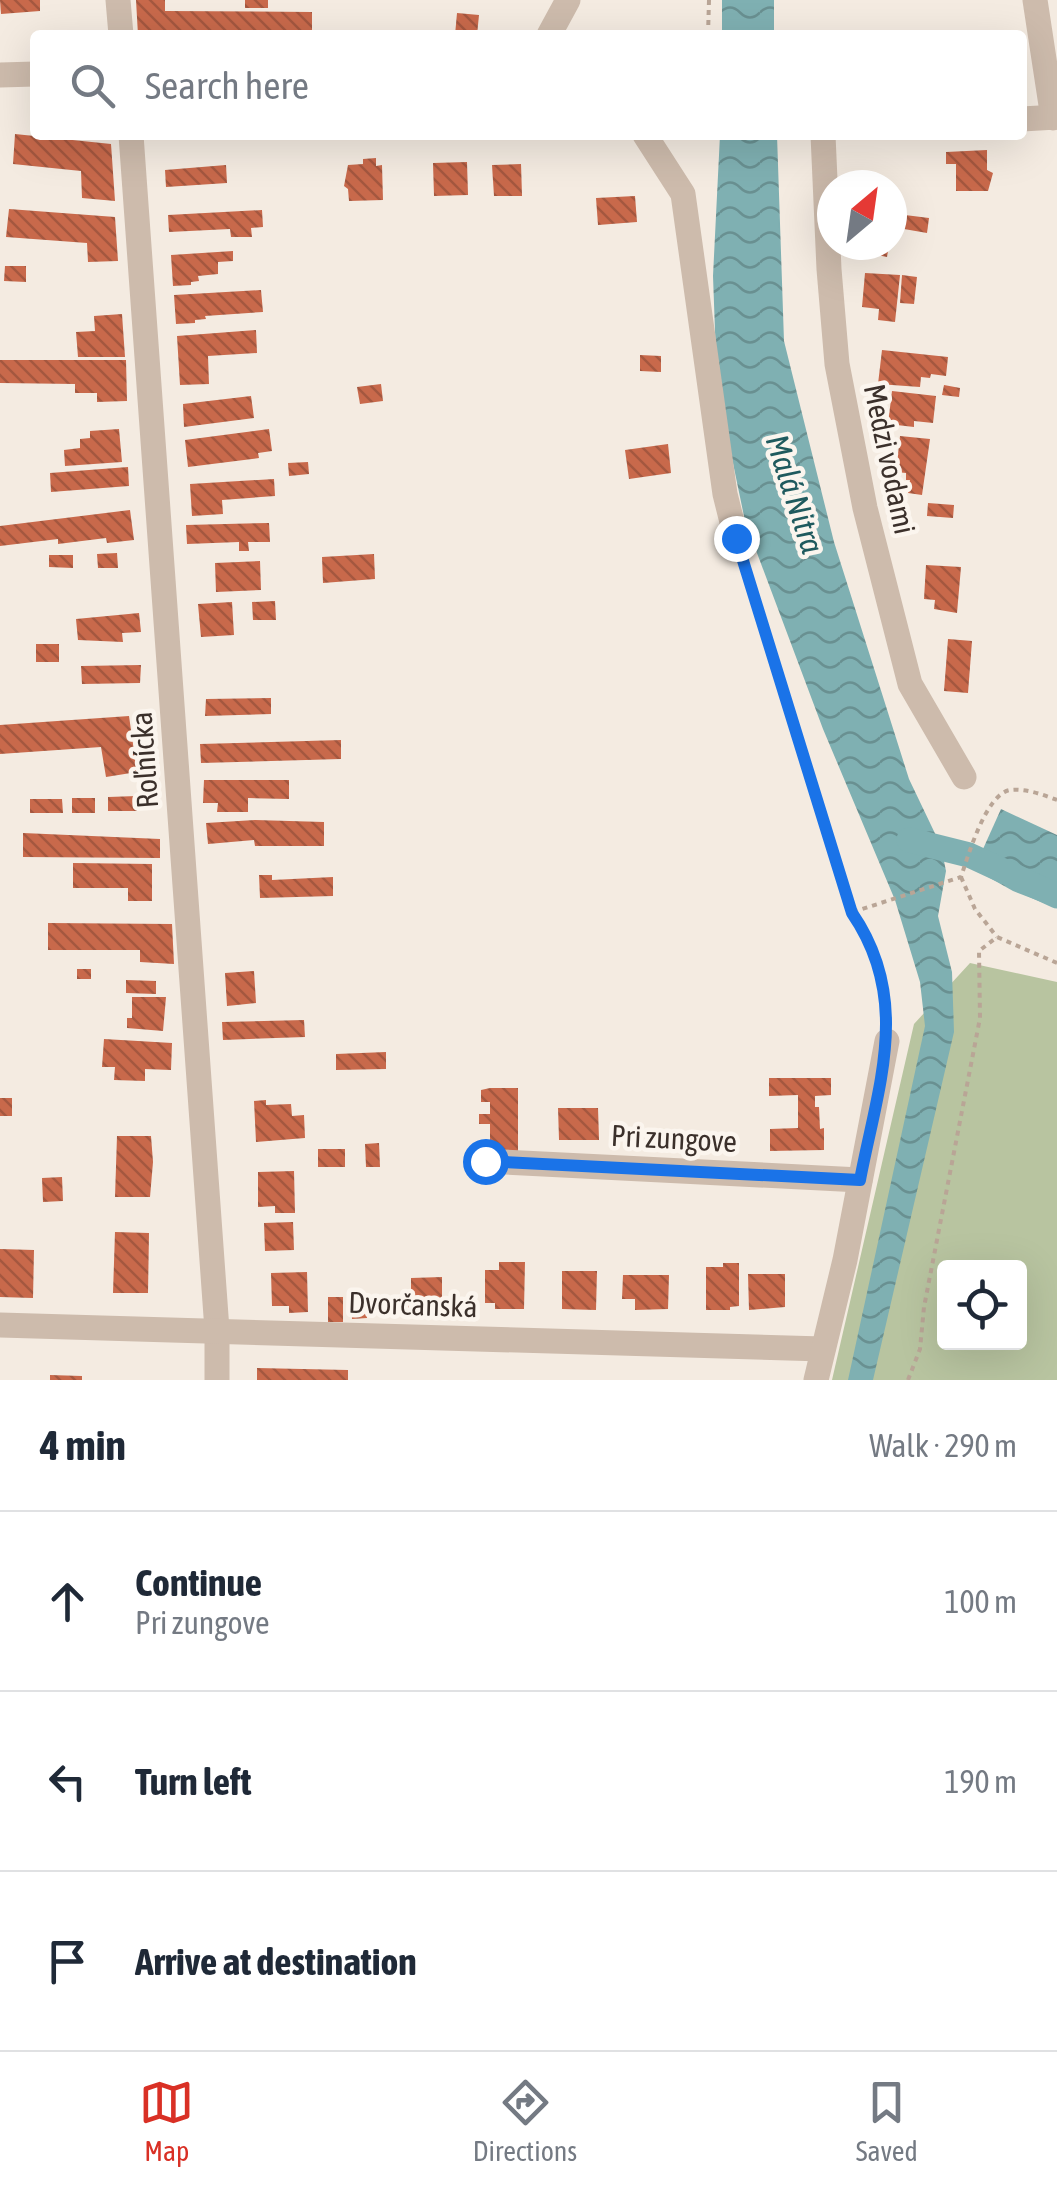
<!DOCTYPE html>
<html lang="en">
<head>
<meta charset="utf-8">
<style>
  :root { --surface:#fff; --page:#f6f6f7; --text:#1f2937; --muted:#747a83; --line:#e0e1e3; --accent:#d93025 }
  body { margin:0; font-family:"Asap Condensed",sans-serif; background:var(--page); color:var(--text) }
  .controls { position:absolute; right:30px; bottom:30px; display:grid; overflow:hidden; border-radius:10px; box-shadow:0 10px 40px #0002 }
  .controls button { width:90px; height:90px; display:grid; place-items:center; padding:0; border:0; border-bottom:2px solid var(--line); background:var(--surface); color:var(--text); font:50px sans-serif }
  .compass { position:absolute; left:817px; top:170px; width:90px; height:90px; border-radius:50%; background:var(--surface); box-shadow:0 10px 40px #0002; rotate:29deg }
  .stop { position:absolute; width:30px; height:30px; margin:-22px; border:8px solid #1a73e8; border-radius:50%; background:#fff }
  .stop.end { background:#1a73e8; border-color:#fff; box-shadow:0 2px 10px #0008 }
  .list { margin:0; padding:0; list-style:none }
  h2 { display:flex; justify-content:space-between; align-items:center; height:130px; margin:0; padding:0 40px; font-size:42px }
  h2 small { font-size:32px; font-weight:400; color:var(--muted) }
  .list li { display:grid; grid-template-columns:65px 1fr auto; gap:30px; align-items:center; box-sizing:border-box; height:180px; padding:0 40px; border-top:2px solid var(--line) }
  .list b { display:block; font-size:38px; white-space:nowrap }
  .list p { margin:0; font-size:32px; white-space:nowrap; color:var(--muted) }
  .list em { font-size:32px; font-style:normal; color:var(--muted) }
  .icon { flex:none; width:55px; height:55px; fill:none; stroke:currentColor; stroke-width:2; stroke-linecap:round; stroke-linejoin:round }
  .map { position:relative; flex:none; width:1057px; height:1380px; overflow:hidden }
  .search { position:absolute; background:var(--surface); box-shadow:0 10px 40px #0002; left:30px; right:30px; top:30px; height:110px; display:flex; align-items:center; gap:25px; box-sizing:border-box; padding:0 35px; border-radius:10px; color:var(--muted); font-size:38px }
  .sheet { height:670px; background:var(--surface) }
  nav { display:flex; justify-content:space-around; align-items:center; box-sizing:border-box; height:140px; border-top:2px solid var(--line); background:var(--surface); font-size:28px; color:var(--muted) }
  nav a { display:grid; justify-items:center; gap:5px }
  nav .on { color:var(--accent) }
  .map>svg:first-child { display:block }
  .green { fill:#b8c4a0; fill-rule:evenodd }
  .water { fill:url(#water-waves) }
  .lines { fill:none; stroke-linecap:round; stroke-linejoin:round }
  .canal { stroke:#7fb0b2; stroke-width:25 }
  .building { fill:url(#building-back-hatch) }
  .path { stroke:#b9a596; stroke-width:4; stroke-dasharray:5 5; stroke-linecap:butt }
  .street { stroke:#cdbbac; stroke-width:25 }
  .route { stroke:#1a73e8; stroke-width:12 }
  .labels { text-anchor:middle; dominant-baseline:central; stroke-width:9; stroke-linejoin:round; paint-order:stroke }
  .street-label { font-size:30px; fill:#3b302b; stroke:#fbf5ee }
  .water-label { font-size:32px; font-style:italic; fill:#1f5a5e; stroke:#fbf5ee }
</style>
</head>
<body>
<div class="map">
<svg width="1057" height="1380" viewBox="0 0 1057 1380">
  <defs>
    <pattern id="water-waves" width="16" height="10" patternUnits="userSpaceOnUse" patternTransform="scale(2.5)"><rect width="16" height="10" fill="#7fb0b2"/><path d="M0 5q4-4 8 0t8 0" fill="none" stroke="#699091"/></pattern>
    <pattern id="building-back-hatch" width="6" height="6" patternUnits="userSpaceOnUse" patternTransform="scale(2.5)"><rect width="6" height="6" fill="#c8694b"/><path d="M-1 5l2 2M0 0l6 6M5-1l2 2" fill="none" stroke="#a4573f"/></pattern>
  </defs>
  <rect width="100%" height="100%" fill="#f4ebe1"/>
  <!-- green -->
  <path class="green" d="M 970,963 L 1057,982 L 1057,1380 L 832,1380 L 914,1024 ZM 944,1268 L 1020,1268 L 1020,1342 L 944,1342 Z"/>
  <!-- water -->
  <g class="water">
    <rect x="722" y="0" width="52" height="35"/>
    <path d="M 720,135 L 777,135 L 784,341 L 834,542 L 909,779 L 941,846 L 946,871 L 938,916 L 952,972 L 954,1032 L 873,1380 L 848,1380 L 925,1026 L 920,982 L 895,900 L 823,729 L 745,521 L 717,386 L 713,276 Z"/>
    <path d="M 1001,809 L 1057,835 L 1057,908 L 1013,891 L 974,869 Z"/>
  </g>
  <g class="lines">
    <!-- canal -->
    <path class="canal" d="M 909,840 L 969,855 L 1057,896"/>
  </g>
  <!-- building -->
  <g class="building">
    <path d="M 0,0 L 40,0 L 40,11 L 1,14 Z"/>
    <path d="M 136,0 L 165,0 L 165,11 L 312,12 L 312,31 L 217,30 L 216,35 L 201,35 L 201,31 L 171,30 L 171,35 L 138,35 Z"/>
    <rect x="245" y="0" width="23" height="8"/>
    <path d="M 457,13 L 479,15 L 477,35 L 455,35 Z"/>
    <path d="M 15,134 L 111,144 L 115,201 L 82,198 L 81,171 L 13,164 Z"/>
    <path d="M 987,150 L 987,170 L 993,173 L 988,191 L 956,191 L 956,164 L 946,164 L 946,152 Z"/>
    <path d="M 376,158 L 376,166 L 382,165 L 383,200 L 349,201 L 348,189 L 344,186 L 348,165 L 363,164 L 363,159 Z"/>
    <path d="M 467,162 L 468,195 L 434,196 L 433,163 Z"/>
    <path d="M 521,164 L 522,196 L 494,196 L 492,165 Z"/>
    <path d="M 226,165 L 227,183 L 166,187 L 165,170 Z"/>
    <path d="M 635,196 L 637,222 L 598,225 L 596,198 Z"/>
    <path d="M 9,209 L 115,217 L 118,261 L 88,262 L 87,243 L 6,237 Z"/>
    <path d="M 262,210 L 263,227 L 251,228 L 252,237 L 231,237 L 230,229 L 169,232 L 168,215 Z"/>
    <path d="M 905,215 L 929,218 L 927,233 L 904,229 Z"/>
    <path d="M 868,245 L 889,245 L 887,257 L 867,253 Z"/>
    <path d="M 233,251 L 233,261 L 218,262 L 218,274 L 198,276 L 199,281 L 191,282 L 191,285 L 173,286 L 171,255 Z"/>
    <path d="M 5,266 L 26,266 L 26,282 L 4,281 Z"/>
    <path d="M 865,273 L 900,275 L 895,322 L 878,320 L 879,309 L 862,307 Z"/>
    <path d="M 902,275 L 917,277 L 914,304 L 900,303 Z"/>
    <path d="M 261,290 L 263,312 L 205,316 L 206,319 L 195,320 L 195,323 L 176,324 L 174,295 Z"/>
    <path d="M 122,314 L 125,357 L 78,357 L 76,332 L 95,331 L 94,316 Z"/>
    <path d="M 256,330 L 257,353 L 208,356 L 209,384 L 180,385 L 177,336 Z"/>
    <path d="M 882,350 L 948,357 L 946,376 L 931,374 L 930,378 L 921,377 L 920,387 L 878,384 Z"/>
    <path d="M 640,355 L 661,356 L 661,372 L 640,371 Z"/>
    <path d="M 0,360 L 126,360 L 127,401 L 97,402 L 97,393 L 75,393 L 75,384 L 0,383 Z"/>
    <path d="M 381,384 L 383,401 L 360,404 L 357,387 Z"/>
    <path d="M 944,385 L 960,388 L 959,397 L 942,395 Z"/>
    <path d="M 892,391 L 936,396 L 933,423 L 914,421 L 914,427 L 888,424 Z"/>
    <path d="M 251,396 L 254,418 L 184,427 L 183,404 Z"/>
    <path d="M 119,429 L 122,462 L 65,466 L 64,450 L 80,448 L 80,439 L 90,438 L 90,431 Z"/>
    <path d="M 269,429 L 272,451 L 258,453 L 259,458 L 188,467 L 185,440 Z"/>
    <path d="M 900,436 L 930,439 L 922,495 L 908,493 L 910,480 L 906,480 L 906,473 L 896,472 Z"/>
    <path d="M 668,444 L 671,473 L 629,479 L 625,450 Z"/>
    <path d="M 308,462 L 309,474 L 289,476 L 288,463 Z"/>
    <path d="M 128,467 L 129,486 L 51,492 L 50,473 Z"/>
    <path d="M 274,479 L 275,496 L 222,500 L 223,514 L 192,516 L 190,484 Z"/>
    <path d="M 928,503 L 954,505 L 953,518 L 927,516 Z"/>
    <path d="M 130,510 L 134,540 L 107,543 L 106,538 L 58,544 L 58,539 L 0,546 L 0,526 Z"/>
    <path d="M 269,523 L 270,542 L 248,542 L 249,551 L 239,551 L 239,542 L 187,544 L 186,525 Z"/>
    <path d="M 117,553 L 118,568 L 98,568 L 97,554 Z"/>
    <path d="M 374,554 L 375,579 L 323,583 L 322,557 Z"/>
    <path d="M 49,555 L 73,555 L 73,568 L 49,567 Z"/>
    <path d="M 260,561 L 261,590 L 216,592 L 215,563 Z"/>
    <path d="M 926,565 L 961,567 L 957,613 L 934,609 L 935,600 L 924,599 Z"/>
    <path d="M 275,601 L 276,620 L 253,620 L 252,602 Z"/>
    <path d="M 232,602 L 234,635 L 201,637 L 198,604 Z"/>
    <path d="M 139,613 L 141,632 L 122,633 L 123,642 L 78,640 L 76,619 Z"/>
    <path d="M 948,639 L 972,641 L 968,693 L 944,691 Z"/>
    <rect x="36" y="644" width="23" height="18"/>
    <path d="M 141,665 L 140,683 L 82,684 L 81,666 Z"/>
    <path d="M 271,698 L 271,714 L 205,716 L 206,699 Z"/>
    <path d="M 129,716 L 137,772 L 106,777 L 101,747 L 0,754 L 0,725 Z"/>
    <path d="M 341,740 L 341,759 L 201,763 L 200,744 Z"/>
    <path d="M 204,780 L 289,780 L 289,799 L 248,798 L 248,812 L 217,812 L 218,803 L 203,803 Z"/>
    <path d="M 137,796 L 137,811 L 108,811 L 108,797 Z"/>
    <rect x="72" y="798" width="23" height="15"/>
    <path d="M 30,799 L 62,799 L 63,813 L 30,813 Z"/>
    <path d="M 255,820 L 324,822 L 324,846 L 255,846 L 254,840 L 208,844 L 206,823 Z"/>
    <path d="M 23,833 L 160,839 L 160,858 L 23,857 Z"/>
    <path d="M 73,863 L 152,864 L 152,901 L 128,901 L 128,888 L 73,888 Z"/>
    <path d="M 259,875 L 272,875 L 272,880 L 333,877 L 333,896 L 260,898 Z"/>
    <path d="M 48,923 L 172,924 L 174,964 L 140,962 L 140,950 L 48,950 Z"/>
    <rect x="77" y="969" width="14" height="10"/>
    <path d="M 254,971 L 256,1003 L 227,1006 L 225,973 Z"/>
    <path d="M 126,980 L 156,981 L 156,994 L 126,993 Z"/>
    <path d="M 132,997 L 166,997 L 163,1031 L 127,1028 L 127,1018 L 132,1018 Z"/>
    <path d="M 304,1020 L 305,1037 L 223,1040 L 222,1022 Z"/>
    <path d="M 104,1039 L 172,1043 L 171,1070 L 145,1069 L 145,1081 L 114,1080 L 115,1067 L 102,1067 Z"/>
    <path d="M 386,1052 L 386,1069 L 336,1070 L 336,1054 Z"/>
    <path d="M 769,1078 L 831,1078 L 831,1095 L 815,1096 L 815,1107 L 819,1107 L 820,1129 L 824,1128 L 824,1150 L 770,1151 L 770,1129 L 798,1128 L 798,1095 L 769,1096 Z"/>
    <path d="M 490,1088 L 518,1088 L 518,1151 L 490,1151 L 490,1124 L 479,1124 L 479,1114 L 490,1114 L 490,1102 L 481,1102 L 481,1090 Z"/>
    <rect x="0" y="1098" width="12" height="18"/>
    <path d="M 266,1100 L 266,1105 L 291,1104 L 292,1116 L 304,1115 L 305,1138 L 256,1142 L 254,1101 Z"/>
    <path d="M 558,1108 L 598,1108 L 599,1140 L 559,1140 Z"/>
    <path d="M 117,1136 L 151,1136 L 153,1162 L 150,1197 L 115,1197 Z"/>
    <path d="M 379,1143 L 380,1167 L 366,1167 L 365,1144 Z"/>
    <rect x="318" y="1149" width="27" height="18"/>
    <path d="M 294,1171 L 295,1213 L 275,1213 L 275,1206 L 258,1207 L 258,1172 Z"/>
    <path d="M 62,1177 L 63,1201 L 43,1202 L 42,1178 Z"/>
    <path d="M 293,1222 L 294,1250 L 265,1251 L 264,1223 Z"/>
    <path d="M 115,1232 L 149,1233 L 148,1293 L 113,1293 Z"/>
    <path d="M 0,1249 L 34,1250 L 33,1298 L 0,1297 Z"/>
    <path d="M 499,1262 L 525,1262 L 524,1309 L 495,1309 L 495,1303 L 485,1303 L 485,1270 L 499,1270 Z"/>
    <path d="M 723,1263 L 739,1263 L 739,1306 L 730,1307 L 730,1310 L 706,1310 L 706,1267 L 723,1267 Z"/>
    <path d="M 562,1271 L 597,1271 L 596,1310 L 562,1309 Z"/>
    <path d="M 307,1272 L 308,1312 L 289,1313 L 289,1306 L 272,1306 L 271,1273 Z"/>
    <path d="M 748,1274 L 785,1274 L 785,1307 L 749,1310 Z"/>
    <path d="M 623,1275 L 669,1275 L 668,1309 L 635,1310 L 635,1299 L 622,1299 Z"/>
    <path d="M 442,1277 L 442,1310 L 409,1310 L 405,1296 L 411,1291 L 411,1278 Z"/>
    <path d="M 366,1295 L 367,1318 L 352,1319 L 351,1296 Z"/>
    <rect x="328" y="1297" width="15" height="25"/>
    <path d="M 257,1368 L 348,1370 L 348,1380 L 257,1380 Z"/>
    <path d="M 50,1375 L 82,1376 L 82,1380 L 50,1380 Z"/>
  </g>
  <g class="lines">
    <!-- path -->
    <g class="path">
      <path d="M 708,35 L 709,0"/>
      <path d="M 743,561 L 852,913 L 875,953 L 888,1018"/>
      <path d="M 961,877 L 975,909 L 997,937"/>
      <path d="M 853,912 L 961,877 C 968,856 986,794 1010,790 C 1025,788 1044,795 1057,800"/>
      <path d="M 908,1380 L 920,1349 L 924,1307 L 980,1018 L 979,951 L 997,937 L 1057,963"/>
    </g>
    <!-- street -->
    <g class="street">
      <path d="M 118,0 L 121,35"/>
      <path d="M 1035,0 L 1053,118"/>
      <path d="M 549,35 L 568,0"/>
      <path d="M 0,75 L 35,74"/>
      <path d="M 1022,119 L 1057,117"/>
      <path d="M 131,135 L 217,1330 L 217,1380"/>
      <path d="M 645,135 L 683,194 L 725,494 L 736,538"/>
      <path d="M 823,135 L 829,269 L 837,364 L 865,508 L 910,684 L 964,777"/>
      <path d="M 485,1161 L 860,1180"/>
      <path d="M 0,1325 L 823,1349"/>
      <path d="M 816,1380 L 845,1260 L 887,1041"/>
    </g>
  </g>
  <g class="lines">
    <!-- route -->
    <path class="route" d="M 485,1161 L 860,1180 C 878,1086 912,1000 852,913 L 736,538"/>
  </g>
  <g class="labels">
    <!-- street labels -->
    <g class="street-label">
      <text transform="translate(890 459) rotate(78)">Medzi vodami</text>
      <text transform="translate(144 760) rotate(-94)">Roľnícka</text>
      <text transform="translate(674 1138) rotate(3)">Pri zungove</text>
      <text transform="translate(413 1304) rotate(2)">Dvorčanská</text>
    </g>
    <!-- water labels -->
    <g class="water-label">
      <text transform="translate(795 494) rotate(72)">Malá Nitra</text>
    </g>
  </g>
</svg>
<div class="controls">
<button><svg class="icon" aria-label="locate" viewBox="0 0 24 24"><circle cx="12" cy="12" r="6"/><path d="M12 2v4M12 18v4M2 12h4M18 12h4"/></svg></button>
</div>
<svg class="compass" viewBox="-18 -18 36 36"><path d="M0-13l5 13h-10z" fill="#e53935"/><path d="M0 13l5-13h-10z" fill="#747a83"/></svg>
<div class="stop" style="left:485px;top:1161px"></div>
<div class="stop end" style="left:736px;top:538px"></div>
<div class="search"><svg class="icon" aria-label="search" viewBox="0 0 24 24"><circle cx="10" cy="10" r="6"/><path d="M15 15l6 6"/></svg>Search here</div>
</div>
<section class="sheet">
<h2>4 min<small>Walk · 290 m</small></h2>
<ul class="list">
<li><svg class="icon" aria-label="ahead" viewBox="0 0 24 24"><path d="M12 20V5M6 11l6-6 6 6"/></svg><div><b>Continue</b><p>Pri zungove</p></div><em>100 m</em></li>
<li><svg class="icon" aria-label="left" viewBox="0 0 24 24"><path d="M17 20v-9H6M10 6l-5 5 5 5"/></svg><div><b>Turn left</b></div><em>190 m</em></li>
<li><svg class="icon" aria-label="arrive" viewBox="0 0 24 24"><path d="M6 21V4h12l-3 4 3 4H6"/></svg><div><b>Arrive at destination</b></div></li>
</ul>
</section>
<nav>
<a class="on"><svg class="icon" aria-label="map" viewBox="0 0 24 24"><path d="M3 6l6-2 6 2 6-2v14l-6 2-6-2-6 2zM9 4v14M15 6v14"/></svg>Map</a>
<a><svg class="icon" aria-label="directions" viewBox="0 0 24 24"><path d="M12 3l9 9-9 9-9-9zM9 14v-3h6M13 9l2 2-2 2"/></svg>Directions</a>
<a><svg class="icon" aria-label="saved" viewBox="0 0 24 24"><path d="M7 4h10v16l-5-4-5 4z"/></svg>Saved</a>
</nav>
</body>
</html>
